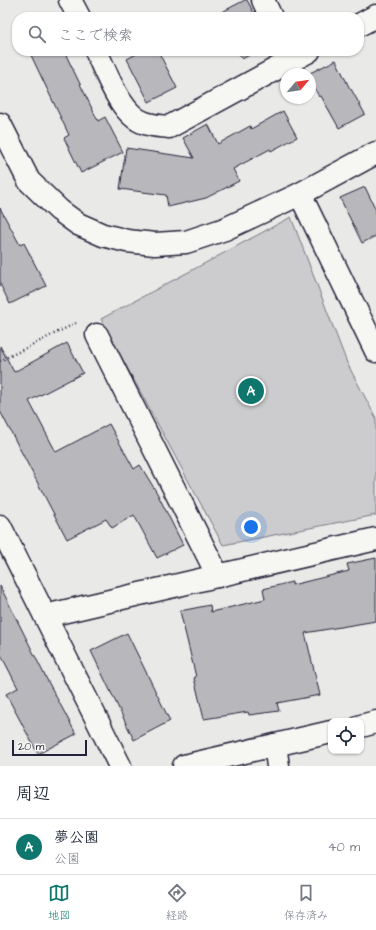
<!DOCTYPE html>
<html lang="ja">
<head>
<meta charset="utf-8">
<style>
  :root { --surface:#fff; --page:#f6f6f7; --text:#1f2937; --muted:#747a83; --line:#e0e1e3; --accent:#0f766e }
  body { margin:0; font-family:"Architects Daughter","Klee One",sans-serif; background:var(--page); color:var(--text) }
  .controls { position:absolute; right:12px; bottom:12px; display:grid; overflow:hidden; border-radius:8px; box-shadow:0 1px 3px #0004 }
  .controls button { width:36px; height:36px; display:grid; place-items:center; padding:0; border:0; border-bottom:1px solid var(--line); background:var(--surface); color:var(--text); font:20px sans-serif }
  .compass { position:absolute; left:280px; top:68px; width:36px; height:36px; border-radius:50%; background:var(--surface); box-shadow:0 1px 3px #0004; rotate:61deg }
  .scale { position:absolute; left:12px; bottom:10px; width:75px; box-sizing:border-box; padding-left:4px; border:2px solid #22223b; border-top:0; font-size:11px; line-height:14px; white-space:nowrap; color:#22223b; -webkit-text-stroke:3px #f6f6f2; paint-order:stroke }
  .you { position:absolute; left:251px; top:527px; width:14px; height:14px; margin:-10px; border:3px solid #fff; border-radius:50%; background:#1a73e8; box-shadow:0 0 0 6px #1a73e833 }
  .badge { display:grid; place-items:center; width:26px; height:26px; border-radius:50%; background:var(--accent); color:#fff; font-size:13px; font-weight:700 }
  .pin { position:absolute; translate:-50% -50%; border:2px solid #fff; box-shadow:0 1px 4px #0006 }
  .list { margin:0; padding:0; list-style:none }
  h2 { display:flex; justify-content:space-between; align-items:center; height:52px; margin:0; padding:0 16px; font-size:17px }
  h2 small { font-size:13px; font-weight:400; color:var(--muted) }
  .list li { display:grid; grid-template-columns:26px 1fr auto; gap:12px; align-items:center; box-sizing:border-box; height:56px; padding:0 16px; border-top:1px solid var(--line) }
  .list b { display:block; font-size:15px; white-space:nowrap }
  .list p { margin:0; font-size:13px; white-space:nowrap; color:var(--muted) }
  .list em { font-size:13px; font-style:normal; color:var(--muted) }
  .icon { flex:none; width:22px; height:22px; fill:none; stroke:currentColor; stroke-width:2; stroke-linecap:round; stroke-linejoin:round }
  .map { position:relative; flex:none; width:376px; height:766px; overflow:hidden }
  .search { position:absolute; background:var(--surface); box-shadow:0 1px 3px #0004; left:12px; right:12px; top:12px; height:44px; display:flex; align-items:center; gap:10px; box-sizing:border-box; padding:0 14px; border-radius:16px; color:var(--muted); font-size:15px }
  .sheet { height:108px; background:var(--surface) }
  nav { display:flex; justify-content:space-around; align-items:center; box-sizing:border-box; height:56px; border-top:1px solid var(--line); background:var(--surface); font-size:11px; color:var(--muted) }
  nav a { display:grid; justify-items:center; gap:2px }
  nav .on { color:var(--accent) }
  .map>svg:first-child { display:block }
  .green { fill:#ccccce; stroke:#777784 }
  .building { fill:#b8b8bc; stroke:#22223b }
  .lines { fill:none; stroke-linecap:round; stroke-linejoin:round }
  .minor-casing { stroke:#22223b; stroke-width:25 }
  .path { stroke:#22223b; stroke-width:2.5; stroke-dasharray:1 3; stroke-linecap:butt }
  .minor { stroke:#f6f6f2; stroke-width:22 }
</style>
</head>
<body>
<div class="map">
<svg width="376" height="766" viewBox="0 0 376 766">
  <rect width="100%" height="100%" fill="#e9e9e7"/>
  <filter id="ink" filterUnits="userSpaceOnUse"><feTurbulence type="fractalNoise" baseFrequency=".025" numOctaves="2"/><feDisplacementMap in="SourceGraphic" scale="8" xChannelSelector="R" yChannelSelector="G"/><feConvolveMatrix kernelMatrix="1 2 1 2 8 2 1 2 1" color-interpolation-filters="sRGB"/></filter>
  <g filter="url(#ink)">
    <!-- green -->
    <path class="green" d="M 291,217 L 347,363 L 376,418 L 376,515 L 223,545 L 101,319 Z"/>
    <!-- building -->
    <g class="building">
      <path d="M 245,0 L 247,0 L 256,17 L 221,17 L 220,13 Z"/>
      <path d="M 29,51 L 64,51 L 98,121 L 105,117 L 123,152 L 81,173 L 64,138 L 69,135 Z"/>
      <path d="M 142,51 L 158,51 L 177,88 L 149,102 L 127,59 Z"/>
      <path d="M 238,51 L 257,51 L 242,59 Z"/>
      <path d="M 336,60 L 350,89 L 351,89 L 365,114 L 339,128 L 321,96 L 319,97 L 310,78 L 310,74 L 308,74 Z"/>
      <path d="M 283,111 L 297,137 L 271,151 L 270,149 L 233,169 L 239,181 L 206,198 L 168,207 L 166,195 L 120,189 L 126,148 L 194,158 L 183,138 L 208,124 L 218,144 L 250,126 L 251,129 Z"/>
      <path d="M 365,187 L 376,210 L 376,236 L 362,243 L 340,198 Z"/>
      <path d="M 0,208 L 20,245 L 24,243 L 46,286 L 10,304 L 0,284 Z"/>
      <path d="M 67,343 L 83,373 L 29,401 L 56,452 L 109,424 L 134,469 L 140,465 L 157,493 L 183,545 L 157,558 L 134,515 L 112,528 L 106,519 L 67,539 L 0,411 L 0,346 L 14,372 Z"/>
      <path d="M 376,558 L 376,621 L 305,633 L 320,695 L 277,703 L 279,711 L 249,715 L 248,712 L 204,719 L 194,678 L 196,677 L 180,611 L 210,605 L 211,612 L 265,599 L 263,589 L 292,582 L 292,585 L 349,571 L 347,564 Z"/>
      <path d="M 0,586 L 44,674 L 76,734 L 38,754 L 6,694 L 18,688 L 0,653 Z"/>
      <path d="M 127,633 L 170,721 L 134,740 L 91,651 Z"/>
    </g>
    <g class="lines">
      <defs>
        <g id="minor">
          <path d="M 70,0 L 79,17"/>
          <path d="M 263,0 L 271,17"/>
          <path d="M 359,25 L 376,16"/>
          <path d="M 96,51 C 106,72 121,116 145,123 C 153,126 161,126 169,127 L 309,51"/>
          <path d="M 0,124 L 29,181 L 59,210 L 78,224 L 103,235 L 127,241 L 155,244 L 186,242 L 225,229 L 300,194 L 376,153"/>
          <path d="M 300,194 L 376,351"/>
          <path d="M 97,335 L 218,576"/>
          <path d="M 0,526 L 45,616 L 376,539"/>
          <path d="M 45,616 L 120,766"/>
          <path d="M 361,726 L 376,722"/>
          <path d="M 275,745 L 278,766"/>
          <path d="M 184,766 L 331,732"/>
        </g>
      </defs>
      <!-- minor casing -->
      <use href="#minor" class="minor-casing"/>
      <!-- path -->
      <path class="path" d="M 0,361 L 76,323"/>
      <!-- minor -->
      <use href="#minor" class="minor"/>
    </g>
  </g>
</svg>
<div class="controls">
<button><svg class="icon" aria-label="locate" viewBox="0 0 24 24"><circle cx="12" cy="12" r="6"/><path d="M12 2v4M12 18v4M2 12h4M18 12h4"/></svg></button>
</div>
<svg class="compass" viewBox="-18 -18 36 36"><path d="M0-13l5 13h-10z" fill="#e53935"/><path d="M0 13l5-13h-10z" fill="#747a83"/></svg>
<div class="scale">20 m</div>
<div class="you"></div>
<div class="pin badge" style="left:251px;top:391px">A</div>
<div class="search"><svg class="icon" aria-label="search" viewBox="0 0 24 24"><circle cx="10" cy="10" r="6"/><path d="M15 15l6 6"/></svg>ここで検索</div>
</div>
<section class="sheet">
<h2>周辺<small></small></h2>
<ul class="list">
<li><span class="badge">A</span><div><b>夢公園</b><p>公園</p></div><em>40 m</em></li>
</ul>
</section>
<nav>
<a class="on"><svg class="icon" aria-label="map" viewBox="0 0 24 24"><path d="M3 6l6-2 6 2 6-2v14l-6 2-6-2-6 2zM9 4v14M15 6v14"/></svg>地図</a>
<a><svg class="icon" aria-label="directions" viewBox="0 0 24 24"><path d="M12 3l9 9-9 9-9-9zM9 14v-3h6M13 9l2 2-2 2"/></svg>経路</a>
<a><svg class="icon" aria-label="saved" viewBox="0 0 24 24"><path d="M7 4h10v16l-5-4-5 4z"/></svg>保存済み</a>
</nav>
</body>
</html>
